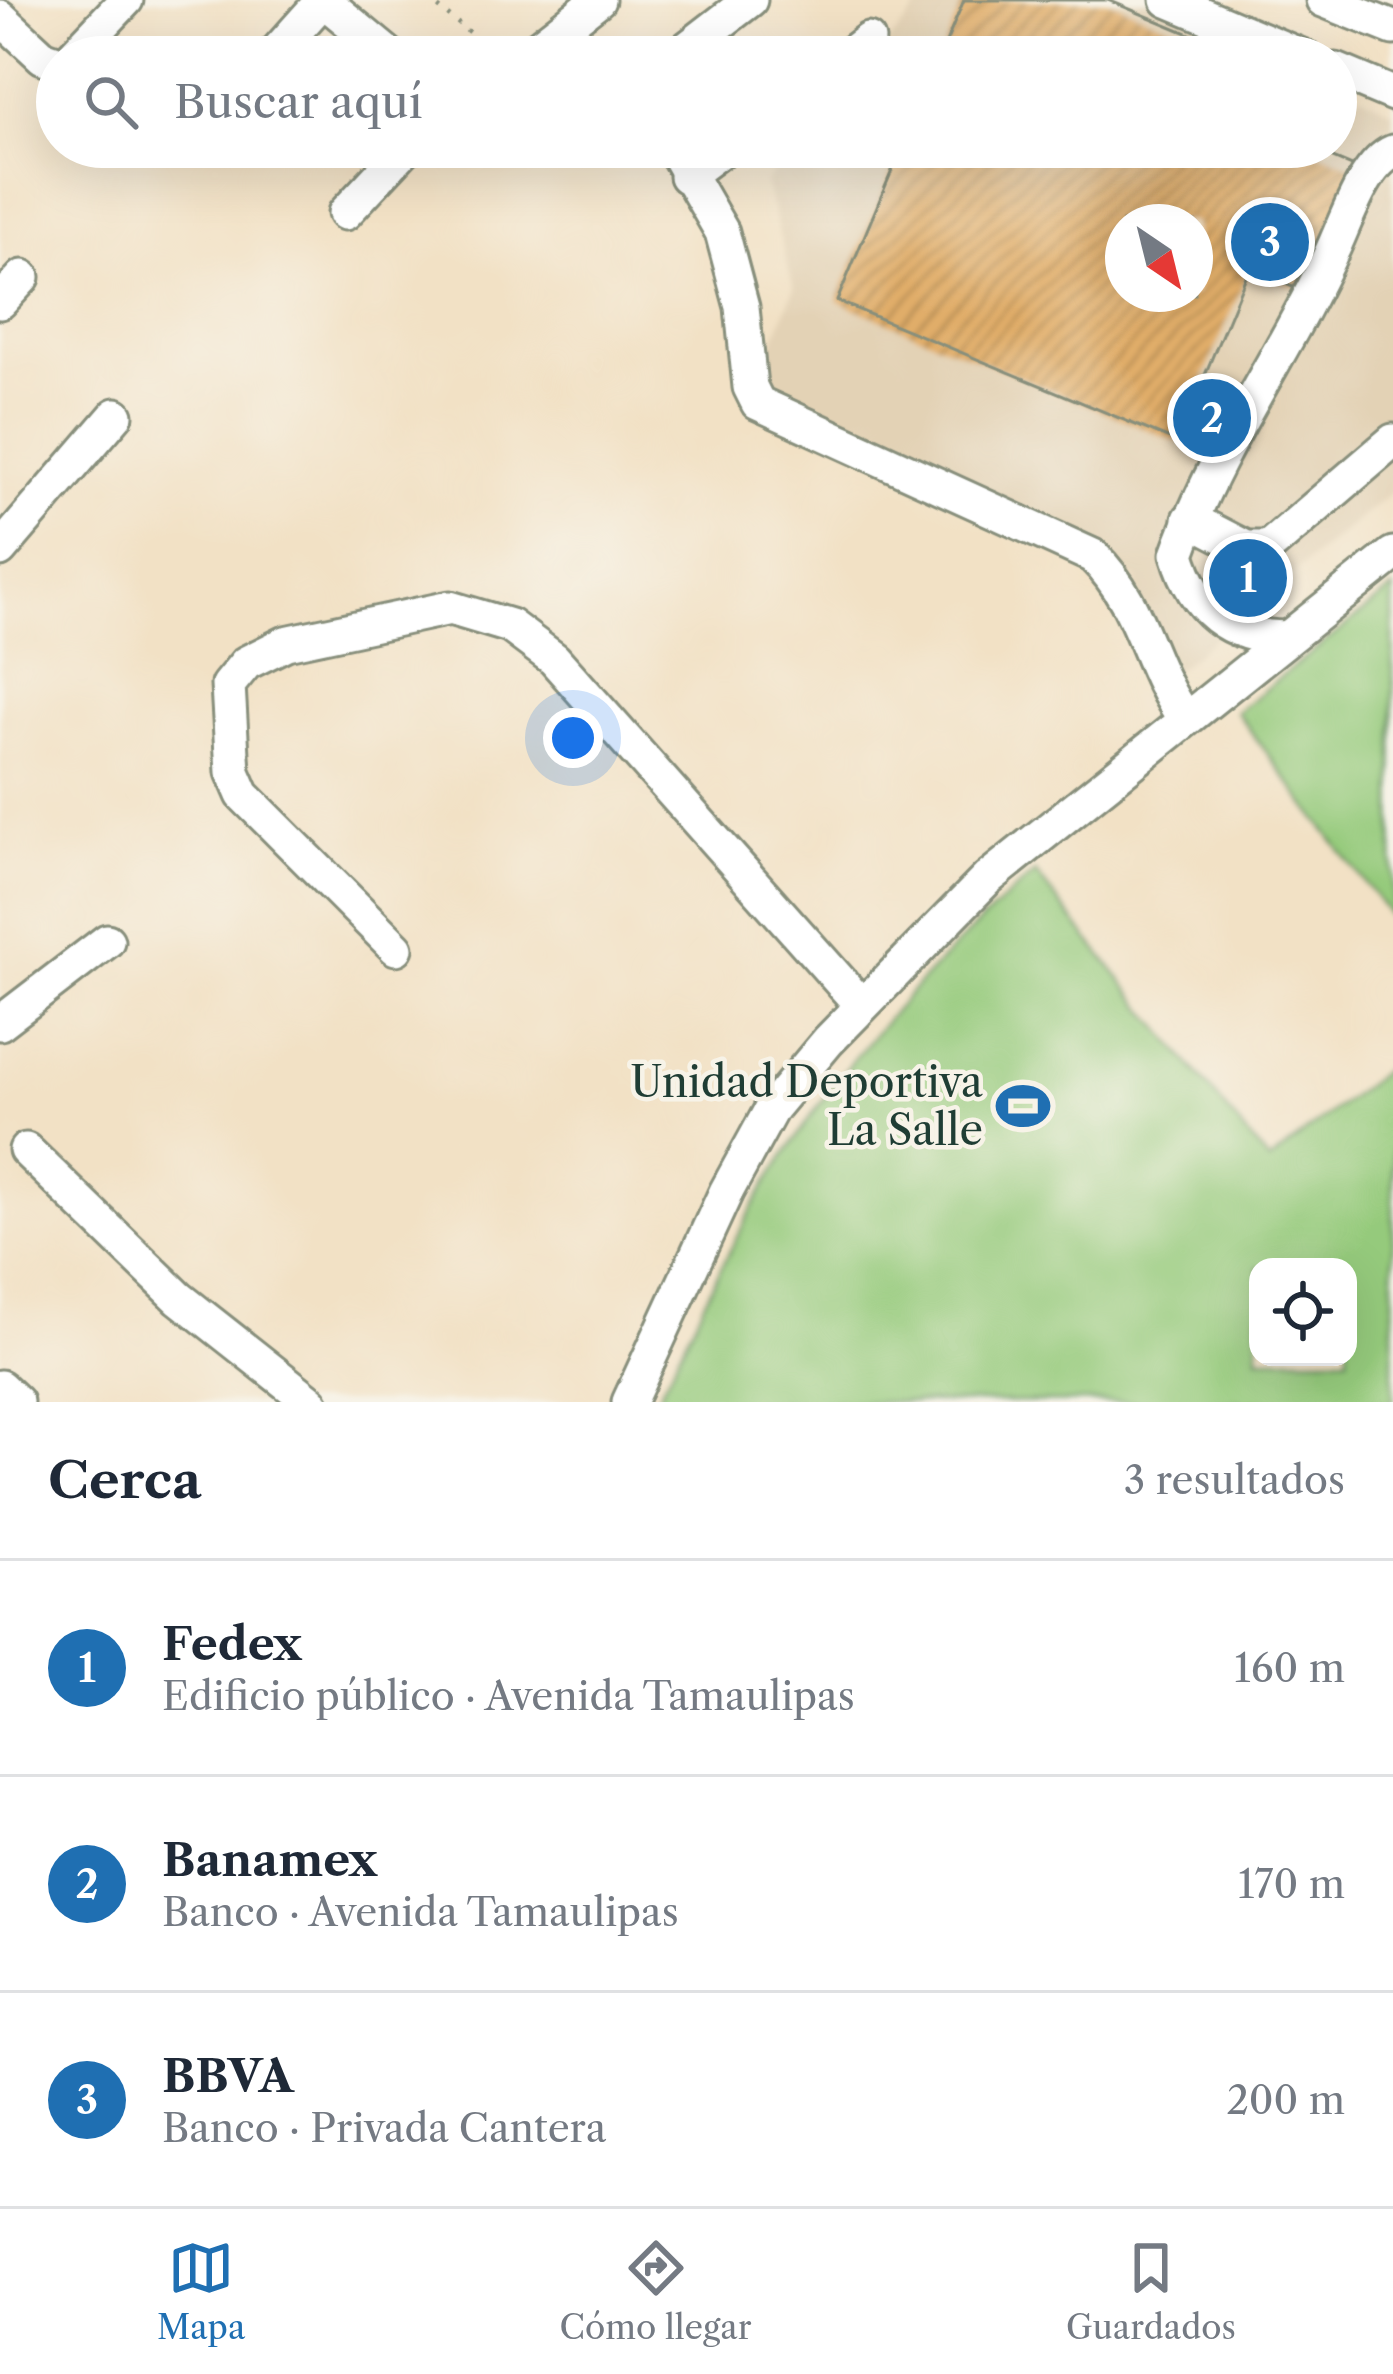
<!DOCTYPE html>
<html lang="es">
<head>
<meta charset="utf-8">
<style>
  :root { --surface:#fff; --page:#f2f2f3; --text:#1f2937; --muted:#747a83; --line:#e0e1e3; --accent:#1f6fb2 }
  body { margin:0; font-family:"Libre Caslon Text",serif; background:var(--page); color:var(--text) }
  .controls { position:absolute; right:36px; bottom:36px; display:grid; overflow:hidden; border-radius:24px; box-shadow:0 12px 48px #0002 }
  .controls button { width:108px; height:108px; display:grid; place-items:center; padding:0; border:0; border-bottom:3px solid var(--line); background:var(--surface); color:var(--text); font:60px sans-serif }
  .compass { position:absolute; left:1105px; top:204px; width:108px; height:108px; border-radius:50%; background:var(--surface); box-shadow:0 12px 48px #0002; rotate:145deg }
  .you { position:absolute; left:573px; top:738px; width:42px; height:42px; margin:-30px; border:9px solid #fff; border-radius:50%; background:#1a73e8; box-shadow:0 0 0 18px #1a73e833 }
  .badge { display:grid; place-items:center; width:78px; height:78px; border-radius:50%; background:var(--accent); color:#fff; font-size:39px; font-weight:700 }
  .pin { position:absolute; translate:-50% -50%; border:6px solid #fff; box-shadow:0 3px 12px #0006 }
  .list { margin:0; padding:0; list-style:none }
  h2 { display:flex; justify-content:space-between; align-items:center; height:156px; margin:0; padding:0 48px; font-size:51px }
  h2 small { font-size:39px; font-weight:400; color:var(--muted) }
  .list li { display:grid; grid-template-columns:78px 1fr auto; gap:36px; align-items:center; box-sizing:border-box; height:216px; padding:0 48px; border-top:3px solid var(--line) }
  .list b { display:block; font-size:45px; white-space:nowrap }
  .list p { margin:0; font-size:39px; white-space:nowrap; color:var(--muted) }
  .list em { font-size:39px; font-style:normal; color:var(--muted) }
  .icon { flex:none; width:66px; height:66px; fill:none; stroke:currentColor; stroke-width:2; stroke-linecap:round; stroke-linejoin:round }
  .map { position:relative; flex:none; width:1393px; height:1402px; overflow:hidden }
  .search { position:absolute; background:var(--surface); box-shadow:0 12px 48px #0002; left:36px; right:36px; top:36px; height:132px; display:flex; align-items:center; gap:30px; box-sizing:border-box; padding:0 42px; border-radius:66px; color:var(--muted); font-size:45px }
  .sheet { height:804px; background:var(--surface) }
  nav { display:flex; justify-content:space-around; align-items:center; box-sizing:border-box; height:168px; border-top:3px solid var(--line); background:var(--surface); font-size:33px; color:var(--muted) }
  nav a { display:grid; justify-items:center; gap:6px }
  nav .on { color:var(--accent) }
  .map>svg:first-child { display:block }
  .built { fill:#e3d2b5; fill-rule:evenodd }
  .grass { fill:#95ca7b; stroke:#5a8458; stroke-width:3; fill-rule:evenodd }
  .building { fill:url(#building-hatch); fill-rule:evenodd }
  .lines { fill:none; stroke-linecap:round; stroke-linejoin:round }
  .minor-casing { stroke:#888f7c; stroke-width:39 }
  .path { stroke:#888f7c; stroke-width:4.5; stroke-dasharray:3 9; stroke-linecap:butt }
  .minor { stroke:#fff; stroke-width:33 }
  .labels { text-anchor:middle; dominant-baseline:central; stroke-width:9; stroke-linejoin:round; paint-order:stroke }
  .poi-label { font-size:42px; fill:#1f3d34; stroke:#f7f3e8; text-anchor:end }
</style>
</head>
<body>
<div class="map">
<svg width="1393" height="1402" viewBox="0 0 1393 1402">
  <defs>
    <pattern id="building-hatch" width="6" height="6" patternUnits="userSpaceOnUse" patternTransform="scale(3)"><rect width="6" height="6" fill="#e1ad69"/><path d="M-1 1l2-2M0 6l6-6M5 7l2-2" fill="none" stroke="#b68e57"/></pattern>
  </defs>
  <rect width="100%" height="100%" fill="#f7f3e8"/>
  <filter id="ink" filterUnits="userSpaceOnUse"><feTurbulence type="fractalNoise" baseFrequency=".00833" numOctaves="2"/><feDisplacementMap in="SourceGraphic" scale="24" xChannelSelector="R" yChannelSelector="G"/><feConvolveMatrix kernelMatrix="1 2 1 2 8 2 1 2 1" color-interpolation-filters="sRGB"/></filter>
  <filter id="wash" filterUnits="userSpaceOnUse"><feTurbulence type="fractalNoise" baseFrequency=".004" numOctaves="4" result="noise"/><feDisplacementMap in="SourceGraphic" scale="48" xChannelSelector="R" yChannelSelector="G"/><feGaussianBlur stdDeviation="2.7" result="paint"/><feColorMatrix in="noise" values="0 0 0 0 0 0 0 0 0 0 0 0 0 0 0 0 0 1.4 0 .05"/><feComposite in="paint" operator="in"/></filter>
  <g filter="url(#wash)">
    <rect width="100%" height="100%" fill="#f2e1c5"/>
    <!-- built -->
    <g class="built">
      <path d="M 912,0 L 1160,0 L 1279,57 L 877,57 L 917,9 Z"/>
      <path d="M 1336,84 L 1393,111 L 1393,491 L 1141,698 L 1136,579 L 756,386 L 794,289 L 765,182 L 798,147 L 1336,147 ZM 1123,222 L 1195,222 L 1195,294 L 1123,294 Z"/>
    </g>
    <!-- grass -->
    <g class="grass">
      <path d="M 1393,589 L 1393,920 L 1236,712 Z"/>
      <path d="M 1035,873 L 1269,1162 L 1393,1063 L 1393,1402 L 655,1402 C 685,1342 713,1281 745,1222 C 816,1091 922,969 1035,873 ZM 1348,1267 L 1348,1357 L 1258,1357 L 1258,1267 Z"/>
    </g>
    <g id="blocks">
      <!-- building -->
      <g class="building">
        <path d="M 964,0 L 1108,0 L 1245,57 L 940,57 Z"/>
        <path d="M 902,147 L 1307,147 L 1357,168 L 1305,292 L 1249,269 L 1177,442 L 837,301 ZM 1123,222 L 1195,222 L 1195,294 L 1123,294 Z"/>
      </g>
    </g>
  </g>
  <g filter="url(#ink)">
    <use href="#blocks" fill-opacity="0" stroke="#888f7c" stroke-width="3"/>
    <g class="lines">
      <defs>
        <g id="minor">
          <path d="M 323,0 L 392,57"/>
          <path d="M 1168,0 L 1304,57"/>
          <path d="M 1323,0 L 1393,28"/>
          <path d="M 0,17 L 43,57 L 57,62"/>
          <path d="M 72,57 L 126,0"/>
          <path d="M 272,57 L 323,0"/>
          <path d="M 525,57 L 598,0"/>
          <path d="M 676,57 L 750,0"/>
          <path d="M 846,57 L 868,40"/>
          <path d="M 1336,70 L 1393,94"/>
          <path d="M 673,147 L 722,232 L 742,307 L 750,387 L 758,403 L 1093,556 C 1143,605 1145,663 1185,719"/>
          <path d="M 686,176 L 725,147"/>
          <path d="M 345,213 L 407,147"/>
          <path d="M 0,302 L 23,277"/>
          <path d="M 1190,519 L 1246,548 L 1268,548 L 1393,441"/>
          <path d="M 0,550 L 116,415"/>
          <path d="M 1285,638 C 1227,637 1194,609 1178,554 C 1216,447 1285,354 1332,251 C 1346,222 1364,164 1393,152"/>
          <path d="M 396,948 L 243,795 L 233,772 L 228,685 L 246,663 L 286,643 L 450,608 L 510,626 L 554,659 L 862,1006"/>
          <path d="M 0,1023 L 107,941"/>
          <path d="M 26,1150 L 179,1298 L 311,1402"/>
          <path d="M 0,1387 L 16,1402"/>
          <path d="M 629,1402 L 726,1192 L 772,1108 L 828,1041 L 987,879 L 1393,554"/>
        </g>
      </defs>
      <!-- minor casing -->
      <use href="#minor" class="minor-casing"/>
      <!-- path -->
      <path class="path" d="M 429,0 L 495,53"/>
      <!-- minor -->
      <use href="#minor" class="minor"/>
    </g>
  </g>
  <!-- icons -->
  <defs>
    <symbol id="stadium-bare" viewBox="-9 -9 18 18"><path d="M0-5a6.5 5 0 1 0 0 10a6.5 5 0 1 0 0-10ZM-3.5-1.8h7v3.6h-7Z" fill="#1f6fb2" stroke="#f7f3e8" stroke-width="2.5" paint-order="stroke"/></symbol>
  </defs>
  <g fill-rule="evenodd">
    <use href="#stadium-bare" x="985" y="1068" width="76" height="76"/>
  </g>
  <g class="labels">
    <!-- poi labels -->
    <g class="poi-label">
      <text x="983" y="1082">Unidad Deportiva<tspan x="983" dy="48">La Salle</tspan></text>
    </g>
  </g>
</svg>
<div class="controls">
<button><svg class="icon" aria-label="locate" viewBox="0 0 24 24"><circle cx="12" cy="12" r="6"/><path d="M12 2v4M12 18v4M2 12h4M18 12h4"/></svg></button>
</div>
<svg class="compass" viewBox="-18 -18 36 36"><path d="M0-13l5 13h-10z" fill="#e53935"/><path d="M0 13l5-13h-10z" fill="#747a83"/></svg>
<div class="you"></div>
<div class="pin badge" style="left:1248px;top:578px">1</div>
<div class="pin badge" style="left:1212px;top:418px">2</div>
<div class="pin badge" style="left:1270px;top:242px">3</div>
<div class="search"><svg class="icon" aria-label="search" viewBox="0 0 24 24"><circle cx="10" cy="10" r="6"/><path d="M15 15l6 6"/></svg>Buscar aquí</div>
</div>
<section class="sheet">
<h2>Cerca<small>3 resultados</small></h2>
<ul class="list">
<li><span class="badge">1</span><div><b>Fedex</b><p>Edificio público · Avenida Tamaulipas</p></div><em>160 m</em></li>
<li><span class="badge">2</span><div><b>Banamex</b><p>Banco · Avenida Tamaulipas</p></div><em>170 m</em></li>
<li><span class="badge">3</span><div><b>BBVA</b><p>Banco · Privada Cantera</p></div><em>200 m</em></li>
</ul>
</section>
<nav>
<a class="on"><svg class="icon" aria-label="map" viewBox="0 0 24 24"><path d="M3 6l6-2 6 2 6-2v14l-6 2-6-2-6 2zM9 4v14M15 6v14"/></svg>Mapa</a>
<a><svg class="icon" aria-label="directions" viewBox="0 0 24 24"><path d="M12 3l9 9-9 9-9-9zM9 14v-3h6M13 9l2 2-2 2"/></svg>Cómo llegar</a>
<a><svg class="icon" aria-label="saved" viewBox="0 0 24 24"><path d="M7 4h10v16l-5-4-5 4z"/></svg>Guardados</a>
</nav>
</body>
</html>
